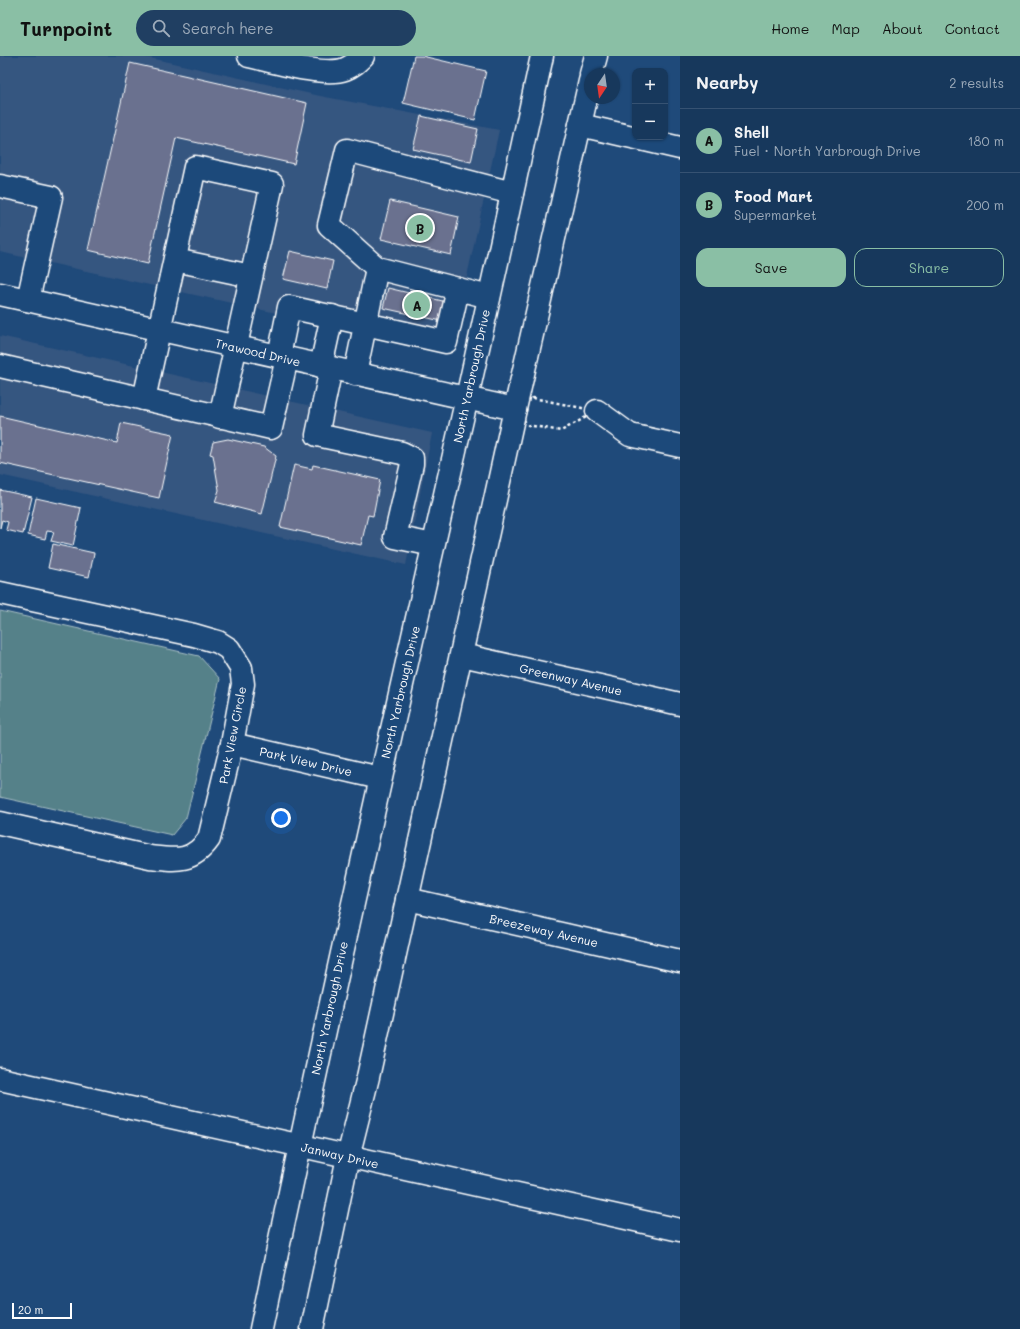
<!DOCTYPE html>
<html lang="en">
<head>
<meta charset="utf-8">
<style>
  :root { --surface:#17385c; --page:#203f62; --text:#f1f3f6; --muted:#9eacbb; --line:#365272; --accent:#8abfa5 }
  body { margin:0; font-family:Mali,sans-serif; background:var(--page); color:var(--text) }
  .controls { position:absolute; right:12px; top:12px; display:grid; overflow:hidden; border-radius:8px; box-shadow:0 1px 3px #0004 }
  .controls button { width:36px; height:36px; display:grid; place-items:center; padding:0; border:0; border-bottom:1px solid var(--line); background:var(--surface); color:var(--text); font:20px sans-serif }
  .compass { position:absolute; left:584px; top:12px; width:36px; height:36px; border-radius:50%; background:var(--surface); box-shadow:0 1px 3px #0004; rotate:193deg }
  .scale { position:absolute; left:12px; bottom:10px; width:60px; box-sizing:border-box; padding-left:4px; border:2px solid #fff; border-top:0; font-size:11px; line-height:14px; white-space:nowrap; color:#fff; -webkit-text-stroke:3px #1f4a7a; paint-order:stroke }
  .you { position:absolute; left:281px; top:762px; width:14px; height:14px; margin:-10px; border:3px solid #fff; border-radius:50%; background:#1a73e8; box-shadow:0 0 0 6px #1a73e833 }
  .badge { display:grid; place-items:center; width:26px; height:26px; border-radius:50%; background:var(--accent); color:#111; font-size:13px; font-weight:700 }
  .pin { position:absolute; translate:-50% -50%; border:2px solid #fff; box-shadow:0 1px 4px #0006 }
  .list { margin:0; padding:0; list-style:none }
  h2 { display:flex; justify-content:space-between; align-items:center; height:52px; margin:0; padding:0 16px; font-size:17px }
  h2 small { font-size:13px; font-weight:400; color:var(--muted) }
  .list li { display:grid; grid-template-columns:26px 1fr auto; gap:12px; align-items:center; box-sizing:border-box; height:64px; padding:0 16px; border-top:1px solid var(--line) }
  .list b { display:block; font-size:15px; white-space:nowrap }
  .list p { margin:0; font-size:13px; white-space:nowrap; color:var(--muted) }
  .list em { font-size:13px; font-style:normal; color:var(--muted) }
  .actions { display:flex; gap:8px; padding:12px 16px }
  .actions a { flex:1; padding:9px 0; border:1px solid var(--accent); border-radius:12px; text-align:center; font-size:14px; color:var(--accent) }
  .actions .main { background:var(--accent); color:#111 }
  .icon { flex:none; width:22px; height:22px; fill:none; stroke:currentColor; stroke-width:2; stroke-linecap:round; stroke-linejoin:round }
  .map { position:relative; flex:none; width:680px; height:1273px; overflow:hidden }
  header { display:flex; align-items:center; gap:24px; box-sizing:border-box; height:56px; padding:0 20px; background:var(--accent); color:#111 }
  header strong { font-size:19px }
  nav { display:flex; gap:22px; margin-inline-start:auto; font-size:14px }
  .search { width:280px; height:36px; background:var(--page); display:flex; align-items:center; gap:10px; box-sizing:border-box; padding:0 14px; border-radius:22px; color:var(--muted); font-size:15px }
  main { display:flex }
  aside { flex:1; background:var(--surface) }
  .map>svg:first-child { display:block }
  .built { fill:#365680 }
  .green { fill:#558189; stroke:#aac0c4 }
  .building { fill:#6a718f; stroke:#fff }
  .lines { fill:none; stroke-linecap:round; stroke-linejoin:round }
  .minor-casing { stroke:#fff; stroke-width:25 }
  .major-casing { stroke:#fff; stroke-width:25 }
  .path { stroke:#fff; stroke-width:2.5; stroke-dasharray:3 3; stroke-linecap:butt }
  .minor { stroke:#1f4a7a; stroke-width:22 }
  .major { stroke:#1f4a7a; stroke-width:22 }
  .labels { text-anchor:middle; dominant-baseline:central; stroke-width:3; stroke-linejoin:round; paint-order:stroke }
  .street-label { font-size:12px; fill:#fff; stroke:#1f4a7a }
</style>
</head>
<body>
<header>
<strong>Turnpoint</strong>
<div class="search"><svg class="icon" aria-label="search" viewBox="0 0 24 24"><circle cx="10" cy="10" r="6"/><path d="M15 15l6 6"/></svg>Search here</div>
<nav><a>Home</a><a>Map</a><a>About</a><a>Contact</a></nav>
</header>
<main>
<div class="map">
<svg width="680" height="1273" viewBox="0 0 680 1273">
  <rect width="100%" height="100%" fill="#1f4a7a"/>
  <filter id="ink" filterUnits="userSpaceOnUse"><feTurbulence type="fractalNoise" baseFrequency=".025" numOctaves="2"/><feDisplacementMap in="SourceGraphic" scale="8" xChannelSelector="R" yChannelSelector="G"/><feConvolveMatrix kernelMatrix="1 2 1 2 8 2 1 2 1" color-interpolation-filters="sRGB"/></filter>
  <g filter="url(#ink)">
    <!-- built -->
    <g class="built">
      <path d="M 0,0 L 141,0 L 320,40 L 499,74 L 450,298 L 272,256 L 0,196 Z"/>
      <path d="M 0,280 L 432,377 L 406,509 L 0,419 Z"/>
    </g>
    <!-- green -->
    <path class="green" d="M 0,555 L 199,600 L 220,623 L 186,762 L 172,779 L 0,741 Z"/>
    <!-- building -->
    <g class="building">
      <path d="M 414,0 L 422,0 L 486,15 L 475,64 L 403,47 Z"/>
      <path d="M 130,7 L 307,47 L 294,108 L 176,82 L 148,208 L 88,194 Z"/>
      <path d="M 421,60 L 478,73 L 471,106 L 413,93 Z"/>
      <path d="M 390,145 L 459,161 L 451,199 L 381,183 Z"/>
      <path d="M 290,195 L 333,205 L 327,233 L 283,223 Z"/>
      <path d="M 388,232 L 451,247 L 446,266 L 383,252 Z"/>
      <path d="M 0,360 L 117,387 L 121,367 L 173,378 L 159,442 L 0,407 Z"/>
      <path d="M 228,383 L 264,391 L 276,400 L 262,458 L 215,446 L 219,434 L 213,399 L 210,398 L 213,386 Z"/>
      <path d="M 294,409 L 312,413 L 313,409 L 380,424 L 373,460 L 368,459 L 361,489 L 280,471 Z"/>
      <path d="M 0,434 L 32,441 L 23,478 L 6,474 L 8,466 L 2,464 L 0,472 Z"/>
      <path d="M 36,442 L 81,452 L 73,490 L 51,485 L 54,476 L 47,475 L 45,483 L 28,479 Z"/>
      <path d="M 53,488 L 94,497 L 89,521 L 48,512 Z"/>
    </g>
    <g class="lines">
      <defs>
        <g id="minor">
          <path d="M 249,0 C 272,5 324,21 345,13 C 353,10 357,6 363,0"/>
          <path d="M 580,69 L 680,92"/>
          <path d="M 0,130 L 51,141 L 28,244"/>
          <path d="M 175,204 L 251,220"/>
          <path d="M 0,238 L 515,353"/>
          <path d="M 489,241 L 377,212 L 329,169 L 347,94 L 512,137"/>
          <path d="M 279,300 L 289,251 L 446,286 L 458,233"/>
          <path d="M 0,310 L 271,372 L 287,302"/>
          <path d="M 321,310 L 332,260"/>
          <path d="M 331,312 L 317,379 L 402,397 L 412,402 L 412,408 L 395,481 L 433,489"/>
          <path d="M 355,318 L 377,212"/>
          <path d="M 144,343 L 195,111 L 272,128 L 220,361"/>
          <path d="M 597,355 L 630,379 L 680,390"/>
          <path d="M 0,537 L 194,579 L 218,586 L 229,593 L 241,612 L 243,628 L 232,688 L 209,783 C 192,807 176,804 150,801 L 0,767"/>
          <path d="M 462,599 L 680,648"/>
          <path d="M 232,688 L 380,722"/>
          <path d="M 407,843 L 680,905"/>
          <path d="M 0,1023 L 680,1174"/>
        </g>
        <g id="major">
          <path d="M 591,18 L 596,0"/>
          <path d="M 261,1273 C 326,963 396,654 466,346 C 492,231 517,115 542,0"/>
          <path d="M 312,1273 L 348,1101 L 368,1021 L 515,353 L 590,25"/>
        </g>
      </defs>
      <!-- minor casing -->
      <use href="#minor" class="minor-casing"/>
      <!-- major casing -->
      <use href="#major" class="major-casing"/>
      <!-- path -->
      <path class="path" d="M 533,342 L 597,355 L 561,375 L 528,369 L 515,353 Z"/>
      <!-- minor -->
      <use href="#minor" class="minor"/>
      <!-- major -->
      <use href="#major" class="major"/>
    </g>
  </g>
  <g class="labels">
    <!-- street labels -->
    <g class="street-label">
      <text transform="translate(258 296) rotate(13)">Trawood Drive</text>
      <text transform="translate(471 320) rotate(-78)">North Yarbrough Drive</text>
      <text transform="translate(571 623) rotate(13)">Greenway Avenue</text>
      <text transform="translate(400 636) rotate(-77)">North Yarbrough Drive</text>
      <text transform="translate(232 679) rotate(-79)">Park View Circle</text>
      <text transform="translate(306 705) rotate(13)">Park View Drive</text>
      <text transform="translate(544 874) rotate(13)">Breezeway Avenue</text>
      <text transform="translate(329 952) rotate(-78)">North Yarbrough Drive</text>
      <text transform="translate(340 1099) rotate(13)">Janway Drive</text>
    </g>
  </g>
</svg>
<div class="controls">
<button>+</button>
<button>−</button>
</div>
<svg class="compass" viewBox="-18 -18 36 36"><path d="M0-13l5 13h-10z" fill="#e53935"/><path d="M0 13l5-13h-10z" fill="#9eacbb"/></svg>
<div class="scale">20 m</div>
<div class="you"></div>
<div class="pin badge" style="left:417px;top:249px">A</div>
<div class="pin badge" style="left:420px;top:172px">B</div>
</div>
<aside>
<h2>Nearby<small>2 results</small></h2>
<ul class="list">
<li><span class="badge">A</span><div><b>Shell</b><p>Fuel · North Yarbrough Drive</p></div><em>180 m</em></li>
<li><span class="badge">B</span><div><b>Food Mart</b><p>Supermarket</p></div><em>200 m</em></li>
</ul>
<div class="actions"><a class="main">Save</a><a>Share</a></div>
</aside>
</main>
</body>
</html>
